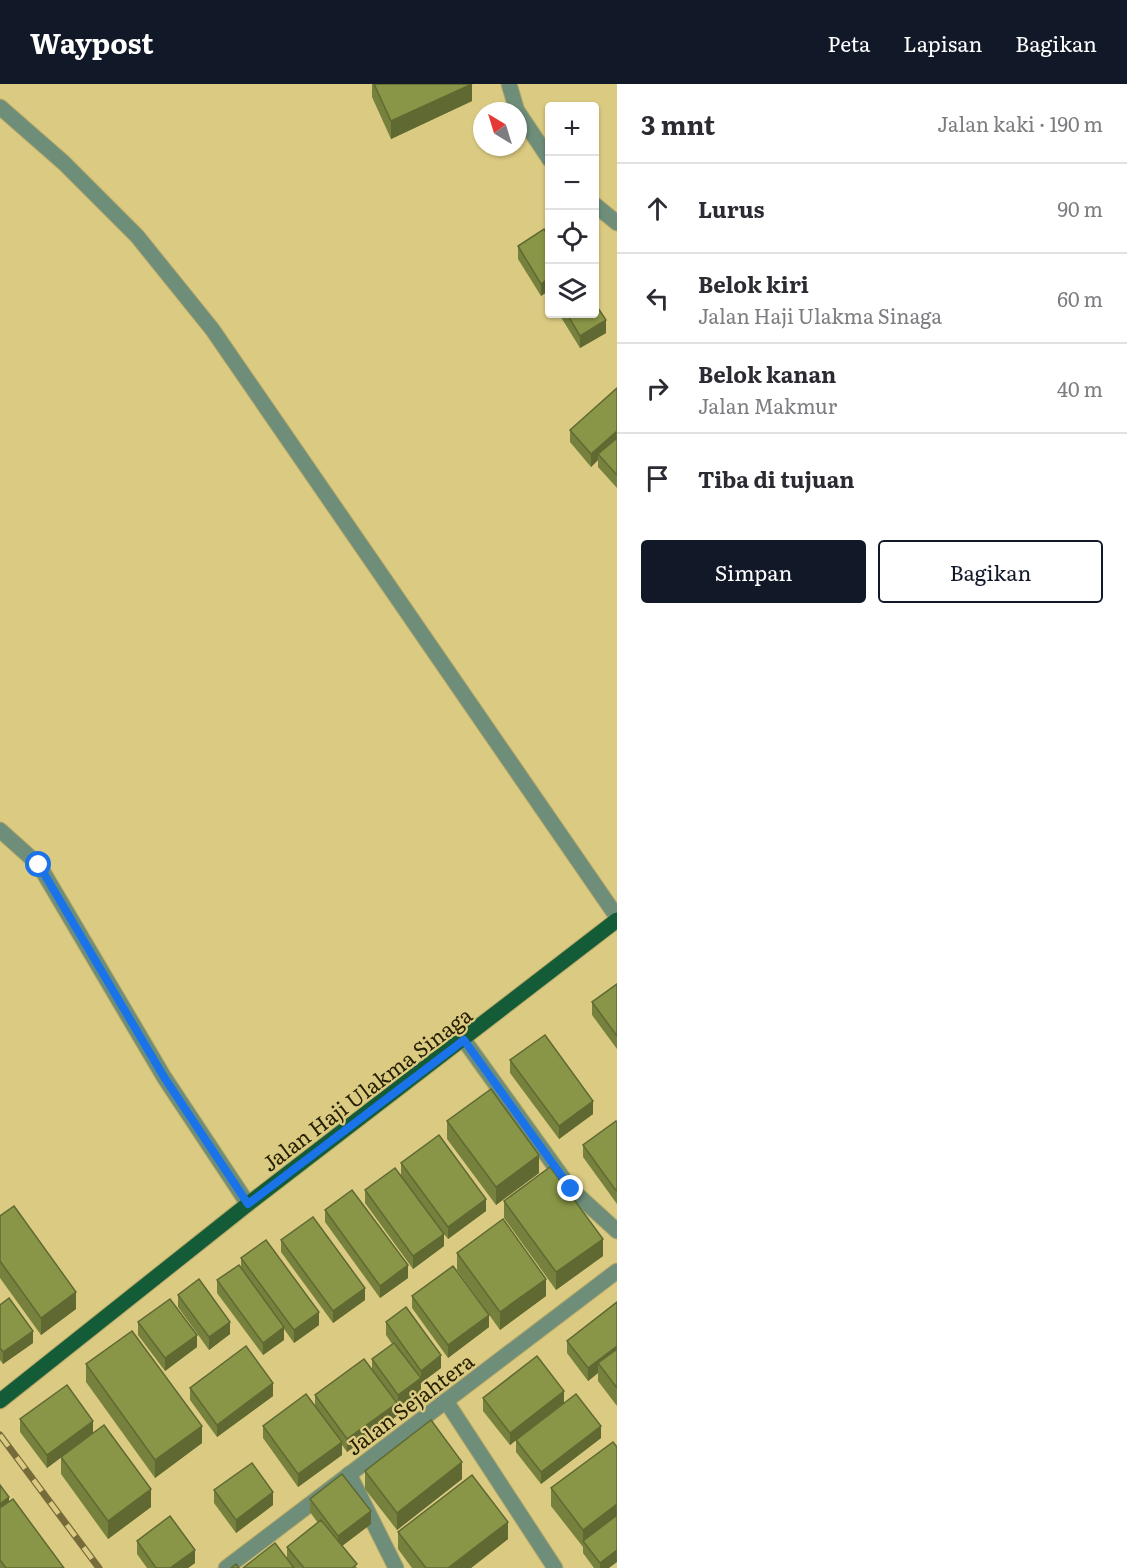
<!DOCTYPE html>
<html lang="id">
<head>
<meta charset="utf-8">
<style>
  :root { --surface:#fff; --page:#f2f2f3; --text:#2b2b33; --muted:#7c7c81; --line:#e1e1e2; --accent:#111827 }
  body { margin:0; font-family:Literata,serif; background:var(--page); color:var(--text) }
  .controls { position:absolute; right:18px; top:18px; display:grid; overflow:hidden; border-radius:6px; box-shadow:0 2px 4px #0004 }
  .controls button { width:54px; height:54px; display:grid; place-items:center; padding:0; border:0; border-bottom:2px solid var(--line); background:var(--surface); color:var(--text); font:30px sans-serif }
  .compass { position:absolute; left:473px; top:18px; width:54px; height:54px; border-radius:50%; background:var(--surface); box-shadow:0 2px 4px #0004; rotate:322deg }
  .stop { position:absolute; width:18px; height:18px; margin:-14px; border:4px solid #1a73e8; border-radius:50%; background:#fff }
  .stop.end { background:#1a73e8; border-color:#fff; box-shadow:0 2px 6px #0008 }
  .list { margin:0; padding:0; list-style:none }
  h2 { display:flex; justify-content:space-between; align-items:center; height:78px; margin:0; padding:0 24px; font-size:26px }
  h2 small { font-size:20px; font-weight:400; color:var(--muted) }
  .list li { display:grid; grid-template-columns:39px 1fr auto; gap:18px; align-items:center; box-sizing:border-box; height:90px; padding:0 24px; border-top:2px solid var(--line) }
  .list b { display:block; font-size:22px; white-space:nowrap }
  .list p { margin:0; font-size:20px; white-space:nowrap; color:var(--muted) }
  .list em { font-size:20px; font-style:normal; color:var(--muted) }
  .actions { display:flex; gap:12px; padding:18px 24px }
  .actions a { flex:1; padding:14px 0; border:2px solid var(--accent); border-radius:6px; text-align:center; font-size:21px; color:var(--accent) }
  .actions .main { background:var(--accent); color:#fff }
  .icon { flex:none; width:33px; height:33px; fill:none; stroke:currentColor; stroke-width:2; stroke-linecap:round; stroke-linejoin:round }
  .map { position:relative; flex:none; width:617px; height:1484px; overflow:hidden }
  header { display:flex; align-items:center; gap:36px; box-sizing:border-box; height:84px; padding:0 30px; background:var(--accent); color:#fff }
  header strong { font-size:28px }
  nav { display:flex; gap:33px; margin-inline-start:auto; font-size:21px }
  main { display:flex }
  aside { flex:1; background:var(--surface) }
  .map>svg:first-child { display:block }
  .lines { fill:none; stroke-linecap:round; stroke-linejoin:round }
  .service-casing { stroke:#b7a968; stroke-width:17 }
  .minor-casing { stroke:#b7a968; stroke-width:17 }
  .primary-casing { stroke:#b7a968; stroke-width:17 }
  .service { stroke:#6e8e7a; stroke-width:15 }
  .minor { stroke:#6e8e7a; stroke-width:15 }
  .primary { stroke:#145b38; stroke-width:15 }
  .rail-casing { stroke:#766b3a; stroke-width:7 }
  .rail { stroke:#dbcb82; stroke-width:4.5; stroke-dasharray:14; stroke-linecap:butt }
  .wall { fill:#76813d }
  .shaded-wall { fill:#606932 }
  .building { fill:#899647; stroke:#606932; stroke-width:1.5 }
  .route { stroke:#1a73e8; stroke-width:8 }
  .labels { text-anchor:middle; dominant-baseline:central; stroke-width:4.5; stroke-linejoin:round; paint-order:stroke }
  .street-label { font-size:21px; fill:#261f02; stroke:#dbcb82 }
</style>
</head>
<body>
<header>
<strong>Waypost</strong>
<nav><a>Peta</a><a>Lapisan</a><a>Bagikan</a></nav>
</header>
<main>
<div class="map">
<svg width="617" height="1484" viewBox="0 0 617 1484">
  <rect width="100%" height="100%" fill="#dbcb82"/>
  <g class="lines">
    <defs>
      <g id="service">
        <path d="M 0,23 L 64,79 L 137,152 L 212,245 L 617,833"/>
        <path d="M 0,746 L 39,781 L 164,993 L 248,1120"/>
      </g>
      <g id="minor">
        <path d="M 509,0 L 517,27"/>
        <path d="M 518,28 L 550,76"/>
        <path d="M 594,120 L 617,139"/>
        <path d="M 464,956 L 571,1105 L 617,1147"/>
        <path d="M 446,1317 L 555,1484"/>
        <path d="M 349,1390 L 396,1484"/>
        <path d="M 226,1484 L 617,1187"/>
      </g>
      <path id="primary" d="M 0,1317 L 248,1120 L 617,836"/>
    </defs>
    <!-- service casing -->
    <use href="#service" class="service-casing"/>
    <!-- minor casing -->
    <use href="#minor" class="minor-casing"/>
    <!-- primary casing -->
    <use href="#primary" class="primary-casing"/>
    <!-- service -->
    <use href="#service" class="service"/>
    <!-- minor -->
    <use href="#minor" class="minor"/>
    <!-- primary -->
    <use href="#primary" class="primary"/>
    <defs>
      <path id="rail" d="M 0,1351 L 99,1484"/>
    </defs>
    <!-- rail casing -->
    <use href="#rail" class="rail-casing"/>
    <!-- rail -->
    <use href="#rail" class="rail"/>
  </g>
  <!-- wall -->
  <g class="wall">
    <path d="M 372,0 L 472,0 L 472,17 L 391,55 L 372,13 Z"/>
    <path d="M 544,145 L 541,212 L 518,175 L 518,162 Z"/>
    <path d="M 559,230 L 594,230 L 606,249 L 580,264 Z"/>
    <path d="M 617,304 L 617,404 L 598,383 L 598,376 L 591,383 L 570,358 L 570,346 Z"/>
    <path d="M 617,900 L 617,965 L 592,931 L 592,918 Z"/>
    <path d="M 510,976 L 593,1030 L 559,1055 L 510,989 Z"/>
    <path d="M 447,1037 L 539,1089 L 496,1121 L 447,1055 Z"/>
    <path d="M 617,1038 L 617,1120 L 583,1073 L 583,1061 Z"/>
    <path d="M 401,1079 L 486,1127 L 448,1155 L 444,1150 L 444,1162 L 413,1185 L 365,1119 L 365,1106 L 401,1091 Z"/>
    <path d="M 504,1117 L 603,1172 L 556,1206 L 504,1134 Z"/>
    <path d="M 325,1126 L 408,1194 L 380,1214 L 325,1138 Z"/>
    <path d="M 0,1132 L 76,1225 L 41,1251 L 0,1194 Z"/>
    <path d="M 281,1156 L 365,1216 L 333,1239 L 281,1168 Z"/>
    <path d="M 457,1169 L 546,1212 L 500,1246 L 457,1186 Z"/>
    <path d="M 241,1174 L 319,1241 L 294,1259 L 284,1245 L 284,1256 L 263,1271 L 217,1209 L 217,1196 L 241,1184 Z"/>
    <path d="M 178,1211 L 230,1250 L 209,1266 L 178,1223 Z"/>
    <path d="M 412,1212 L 489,1243 L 448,1274 L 412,1224 Z"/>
    <path d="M 617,1218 L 617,1322 L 598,1297 L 598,1289 L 588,1297 L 567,1269 L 567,1257 Z"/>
    <path d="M 0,1221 L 33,1259 L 3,1280 L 0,1276 Z"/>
    <path d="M 138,1238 L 197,1263 L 165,1287 L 138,1251 Z"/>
    <path d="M 386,1238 L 441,1284 L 421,1299 L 421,1307 L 398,1323 L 397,1322 L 397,1332 L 347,1368 L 342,1361 L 342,1371 L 298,1403 L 263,1354 L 263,1342 L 315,1322 L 315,1311 L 372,1285 L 372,1275 L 392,1260 L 386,1251 Z"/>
    <path d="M 86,1280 L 202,1359 L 155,1394 L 86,1298 Z"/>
    <path d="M 190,1304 L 273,1312 L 217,1353 L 190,1316 Z"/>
    <path d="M 483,1314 L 564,1319 L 601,1354 L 541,1400 L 516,1368 L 516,1356 L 510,1361 L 483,1327 Z"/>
    <path d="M 20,1335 L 93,1350 L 151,1423 L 108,1455 L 61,1390 L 61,1373 L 47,1384 L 20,1348 Z"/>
    <path d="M 613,1358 L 609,1484 L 594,1484 L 583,1469 L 583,1463 L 551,1422 L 551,1404 Z"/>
    <path d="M 365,1387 L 462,1395 L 397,1446 L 365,1405 Z"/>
    <path d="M 0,1401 L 9,1418 L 64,1484 L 0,1484 Z"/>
    <path d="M 214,1406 L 273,1421 L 236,1449 L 214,1419 Z"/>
    <path d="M 310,1415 L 371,1440 L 342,1462 L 357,1484 L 294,1484 L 287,1475 L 287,1463 L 318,1439 L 310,1428 Z"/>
    <path d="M 398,1448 L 508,1455 L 471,1484 L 412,1484 L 398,1465 Z"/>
    <path d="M 137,1457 L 195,1479 L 188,1484 L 147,1484 L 137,1470 Z"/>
  </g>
  <!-- shaded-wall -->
  <g class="shaded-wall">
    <path d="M 472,0 L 472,17 L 391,55 L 391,37 Z"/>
    <path d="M 549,194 L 549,207 L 541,212 L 541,200 Z"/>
    <path d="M 606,236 L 606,249 L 580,264 L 580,252 Z"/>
    <path d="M 617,347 L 617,359 L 598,370 L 598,376 L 591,383 L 591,370 Z"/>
    <path d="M 593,1017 L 593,1030 L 559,1055 L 559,1042 Z"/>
    <path d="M 539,1071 L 539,1089 L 496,1121 L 496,1103 Z"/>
    <path d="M 486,1115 L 486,1127 L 448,1155 L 448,1143 Z"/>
    <path d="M 444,1150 L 444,1162 L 413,1185 L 413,1172 Z"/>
    <path d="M 603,1155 L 603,1172 L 556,1206 L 556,1188 Z"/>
    <path d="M 408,1181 L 408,1194 L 380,1214 L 380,1202 Z"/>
    <path d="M 546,1195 L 546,1212 L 500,1246 L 500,1228 Z"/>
    <path d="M 365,1204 L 365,1216 L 333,1239 L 333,1227 Z"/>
    <path d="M 76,1208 L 76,1225 L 41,1251 L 41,1234 Z"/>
    <path d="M 319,1228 L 319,1241 L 294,1259 L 294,1246 Z"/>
    <path d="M 489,1231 L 489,1243 L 448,1274 L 448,1261 Z"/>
    <path d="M 230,1238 L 230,1250 L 209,1266 L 209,1253 Z"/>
    <path d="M 284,1243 L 284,1256 L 263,1271 L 263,1259 Z"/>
    <path d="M 33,1247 L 33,1259 L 3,1280 L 3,1268 Z"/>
    <path d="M 197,1251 L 197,1263 L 165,1287 L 165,1274 Z"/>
    <path d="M 617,1262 L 617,1275 L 598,1279 L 598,1289 L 588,1297 L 588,1284 Z"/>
    <path d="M 441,1271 L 441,1284 L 421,1299 L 421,1287 Z"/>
    <path d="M 421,1294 L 421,1307 L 398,1323 L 398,1311 Z"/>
    <path d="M 273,1299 L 273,1312 L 217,1353 L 217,1341 Z"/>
    <path d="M 564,1307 L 564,1319 L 510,1361 L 510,1349 Z"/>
    <path d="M 397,1319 L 397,1332 L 347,1368 L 347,1355 Z"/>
    <path d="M 93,1337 L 93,1350 L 47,1384 L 47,1371 Z"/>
    <path d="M 202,1342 L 202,1359 L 155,1394 L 155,1376 Z"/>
    <path d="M 601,1342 L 601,1354 L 541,1400 L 541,1388 Z"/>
    <path d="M 342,1358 L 342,1371 L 298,1403 L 298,1390 Z"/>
    <path d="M 462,1378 L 462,1395 L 397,1446 L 397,1429 Z"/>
    <path d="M 151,1405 L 151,1423 L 108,1455 L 108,1437 Z"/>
    <path d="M 273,1408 L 273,1421 L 236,1449 L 236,1436 Z"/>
    <path d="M 9,1413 L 9,1426 L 0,1432 L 0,1420 Z"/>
    <path d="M 617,1420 L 617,1438 L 583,1457 L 583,1463 L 583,1446 Z"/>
    <path d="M 371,1427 L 371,1440 L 338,1465 L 338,1452 Z"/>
    <path d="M 508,1438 L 508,1455 L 471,1484 L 448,1484 Z"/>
    <path d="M 195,1466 L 195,1479 L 188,1484 L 170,1484 Z"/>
    <path d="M 617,1466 L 617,1478 L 609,1484 L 600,1484 L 600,1479 Z"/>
  </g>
  <!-- building -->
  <g class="building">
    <path d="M 374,0 L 472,0 L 391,37 Z"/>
    <path d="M 544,145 L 549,154 L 549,194 L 541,200 L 518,162 Z"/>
    <path d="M 594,218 L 606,236 L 580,252 L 567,230 L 594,230 Z"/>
    <path d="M 617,304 L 617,347 L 591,370 L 570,346 Z"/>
    <path d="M 617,354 L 617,391 L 598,370 Z"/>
    <path d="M 617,900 L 617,952 L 592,918 Z"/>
    <path d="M 545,951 L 593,1017 L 559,1042 L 510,976 Z"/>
    <path d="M 491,1005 L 539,1071 L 496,1103 L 447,1037 Z"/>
    <path d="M 616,1037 L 617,1038 L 617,1108 L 583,1061 Z"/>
    <path d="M 439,1051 L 486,1115 L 448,1143 L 401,1079 Z"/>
    <path d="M 550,1083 L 603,1155 L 556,1188 L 504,1117 Z"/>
    <path d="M 395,1084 L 444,1150 L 413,1172 L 365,1106 Z"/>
    <path d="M 352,1106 L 408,1181 L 380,1202 L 325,1126 Z"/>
    <path d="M 14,1122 L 76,1208 L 41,1234 L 0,1177 L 0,1132 Z"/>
    <path d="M 313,1133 L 365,1204 L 333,1227 L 281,1156 Z"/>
    <path d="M 503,1135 L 546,1195 L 500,1228 L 457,1169 Z"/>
    <path d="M 266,1156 L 319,1228 L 294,1246 L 241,1174 Z"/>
    <path d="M 239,1181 L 284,1243 L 263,1259 L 217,1196 Z"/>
    <path d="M 453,1182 L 489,1231 L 448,1261 L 412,1212 Z"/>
    <path d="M 199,1195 L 230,1238 L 209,1253 L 178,1211 Z"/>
    <path d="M 9,1214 L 33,1247 L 3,1268 L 0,1264 L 0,1221 Z"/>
    <path d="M 170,1215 L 197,1251 L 165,1274 L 138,1238 Z"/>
    <path d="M 617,1218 L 617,1262 L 588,1284 L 567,1257 Z"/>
    <path d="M 406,1223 L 441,1271 L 421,1287 L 386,1238 Z"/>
    <path d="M 132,1247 L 202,1342 L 155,1376 L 86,1280 Z"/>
    <path d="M 394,1259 L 421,1294 L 398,1311 L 372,1275 Z"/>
    <path d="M 246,1262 L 273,1299 L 217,1341 L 190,1304 Z"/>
    <path d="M 617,1265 L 617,1304 L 598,1279 Z"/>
    <path d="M 537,1272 L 564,1307 L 510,1349 L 483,1314 Z"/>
    <path d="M 364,1275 L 397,1319 L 347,1355 L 315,1311 Z"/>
    <path d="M 67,1301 L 93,1337 L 47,1371 L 20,1335 Z"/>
    <path d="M 306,1310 L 342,1358 L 298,1390 L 263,1342 Z"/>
    <path d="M 576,1310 L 601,1342 L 541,1388 L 516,1356 Z"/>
    <path d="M 431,1336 L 462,1378 L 397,1429 L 365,1387 Z"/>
    <path d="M 104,1341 L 151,1405 L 108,1437 L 61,1373 Z"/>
    <path d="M 613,1358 L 617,1363 L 617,1420 L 583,1446 L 551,1404 Z"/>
    <path d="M 252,1379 L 273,1408 L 236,1436 L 214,1406 Z"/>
    <path d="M 342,1390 L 371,1427 L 338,1452 L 310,1415 Z"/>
    <path d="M 472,1391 L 508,1438 L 448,1484 L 426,1484 L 398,1448 Z"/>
    <path d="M 0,1401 L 9,1413 L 0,1420 Z"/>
    <path d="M 13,1415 L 64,1484 L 6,1484 L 0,1476 L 0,1424 Z"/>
    <path d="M 617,1431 L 617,1466 L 600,1479 L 583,1457 Z"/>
    <path d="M 170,1432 L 195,1466 L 170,1484 L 156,1484 L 137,1457 Z"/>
    <path d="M 321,1436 L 357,1480 L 352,1484 L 304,1484 L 287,1463 Z"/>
    <path d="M 275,1459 L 294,1484 L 243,1484 Z"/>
    <path d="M 236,1480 L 239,1484 L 231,1484 Z"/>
  </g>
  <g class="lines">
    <!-- route -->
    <path class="route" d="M 39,781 L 164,993 L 248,1120 L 464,956 L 571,1105"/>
  </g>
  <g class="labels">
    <!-- street labels -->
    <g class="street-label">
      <text transform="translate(366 1004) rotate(-37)">Jalan Haji Ulakma Sinaga</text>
      <text transform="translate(409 1319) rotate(-37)">Jalan Sejahtera</text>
    </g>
  </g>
</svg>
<div class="controls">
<button>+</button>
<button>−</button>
<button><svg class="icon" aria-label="locate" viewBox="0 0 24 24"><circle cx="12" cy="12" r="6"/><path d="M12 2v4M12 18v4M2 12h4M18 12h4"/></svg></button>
<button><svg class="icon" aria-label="layers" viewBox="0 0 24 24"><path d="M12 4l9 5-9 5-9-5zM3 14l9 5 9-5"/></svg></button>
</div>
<svg class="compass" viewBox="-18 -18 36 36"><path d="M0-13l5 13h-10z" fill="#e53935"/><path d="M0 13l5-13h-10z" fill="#7c7c81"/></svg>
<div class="stop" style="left:39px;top:781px"></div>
<div class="stop end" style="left:571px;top:1105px"></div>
</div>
<aside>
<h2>3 mnt<small>Jalan kaki · 190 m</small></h2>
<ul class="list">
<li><svg class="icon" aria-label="ahead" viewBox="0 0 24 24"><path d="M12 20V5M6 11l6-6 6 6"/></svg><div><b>Lurus</b></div><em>90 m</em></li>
<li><svg class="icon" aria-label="left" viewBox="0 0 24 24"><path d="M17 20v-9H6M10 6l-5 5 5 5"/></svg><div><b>Belok kiri</b><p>Jalan Haji Ulakma Sinaga</p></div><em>60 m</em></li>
<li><svg class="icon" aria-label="right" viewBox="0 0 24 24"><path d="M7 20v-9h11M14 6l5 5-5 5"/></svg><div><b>Belok kanan</b><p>Jalan Makmur</p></div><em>40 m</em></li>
<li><svg class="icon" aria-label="arrive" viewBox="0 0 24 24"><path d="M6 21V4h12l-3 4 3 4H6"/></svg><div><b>Tiba di tujuan</b></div></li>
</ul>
<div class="actions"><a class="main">Simpan</a><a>Bagikan</a></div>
</aside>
</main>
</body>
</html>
